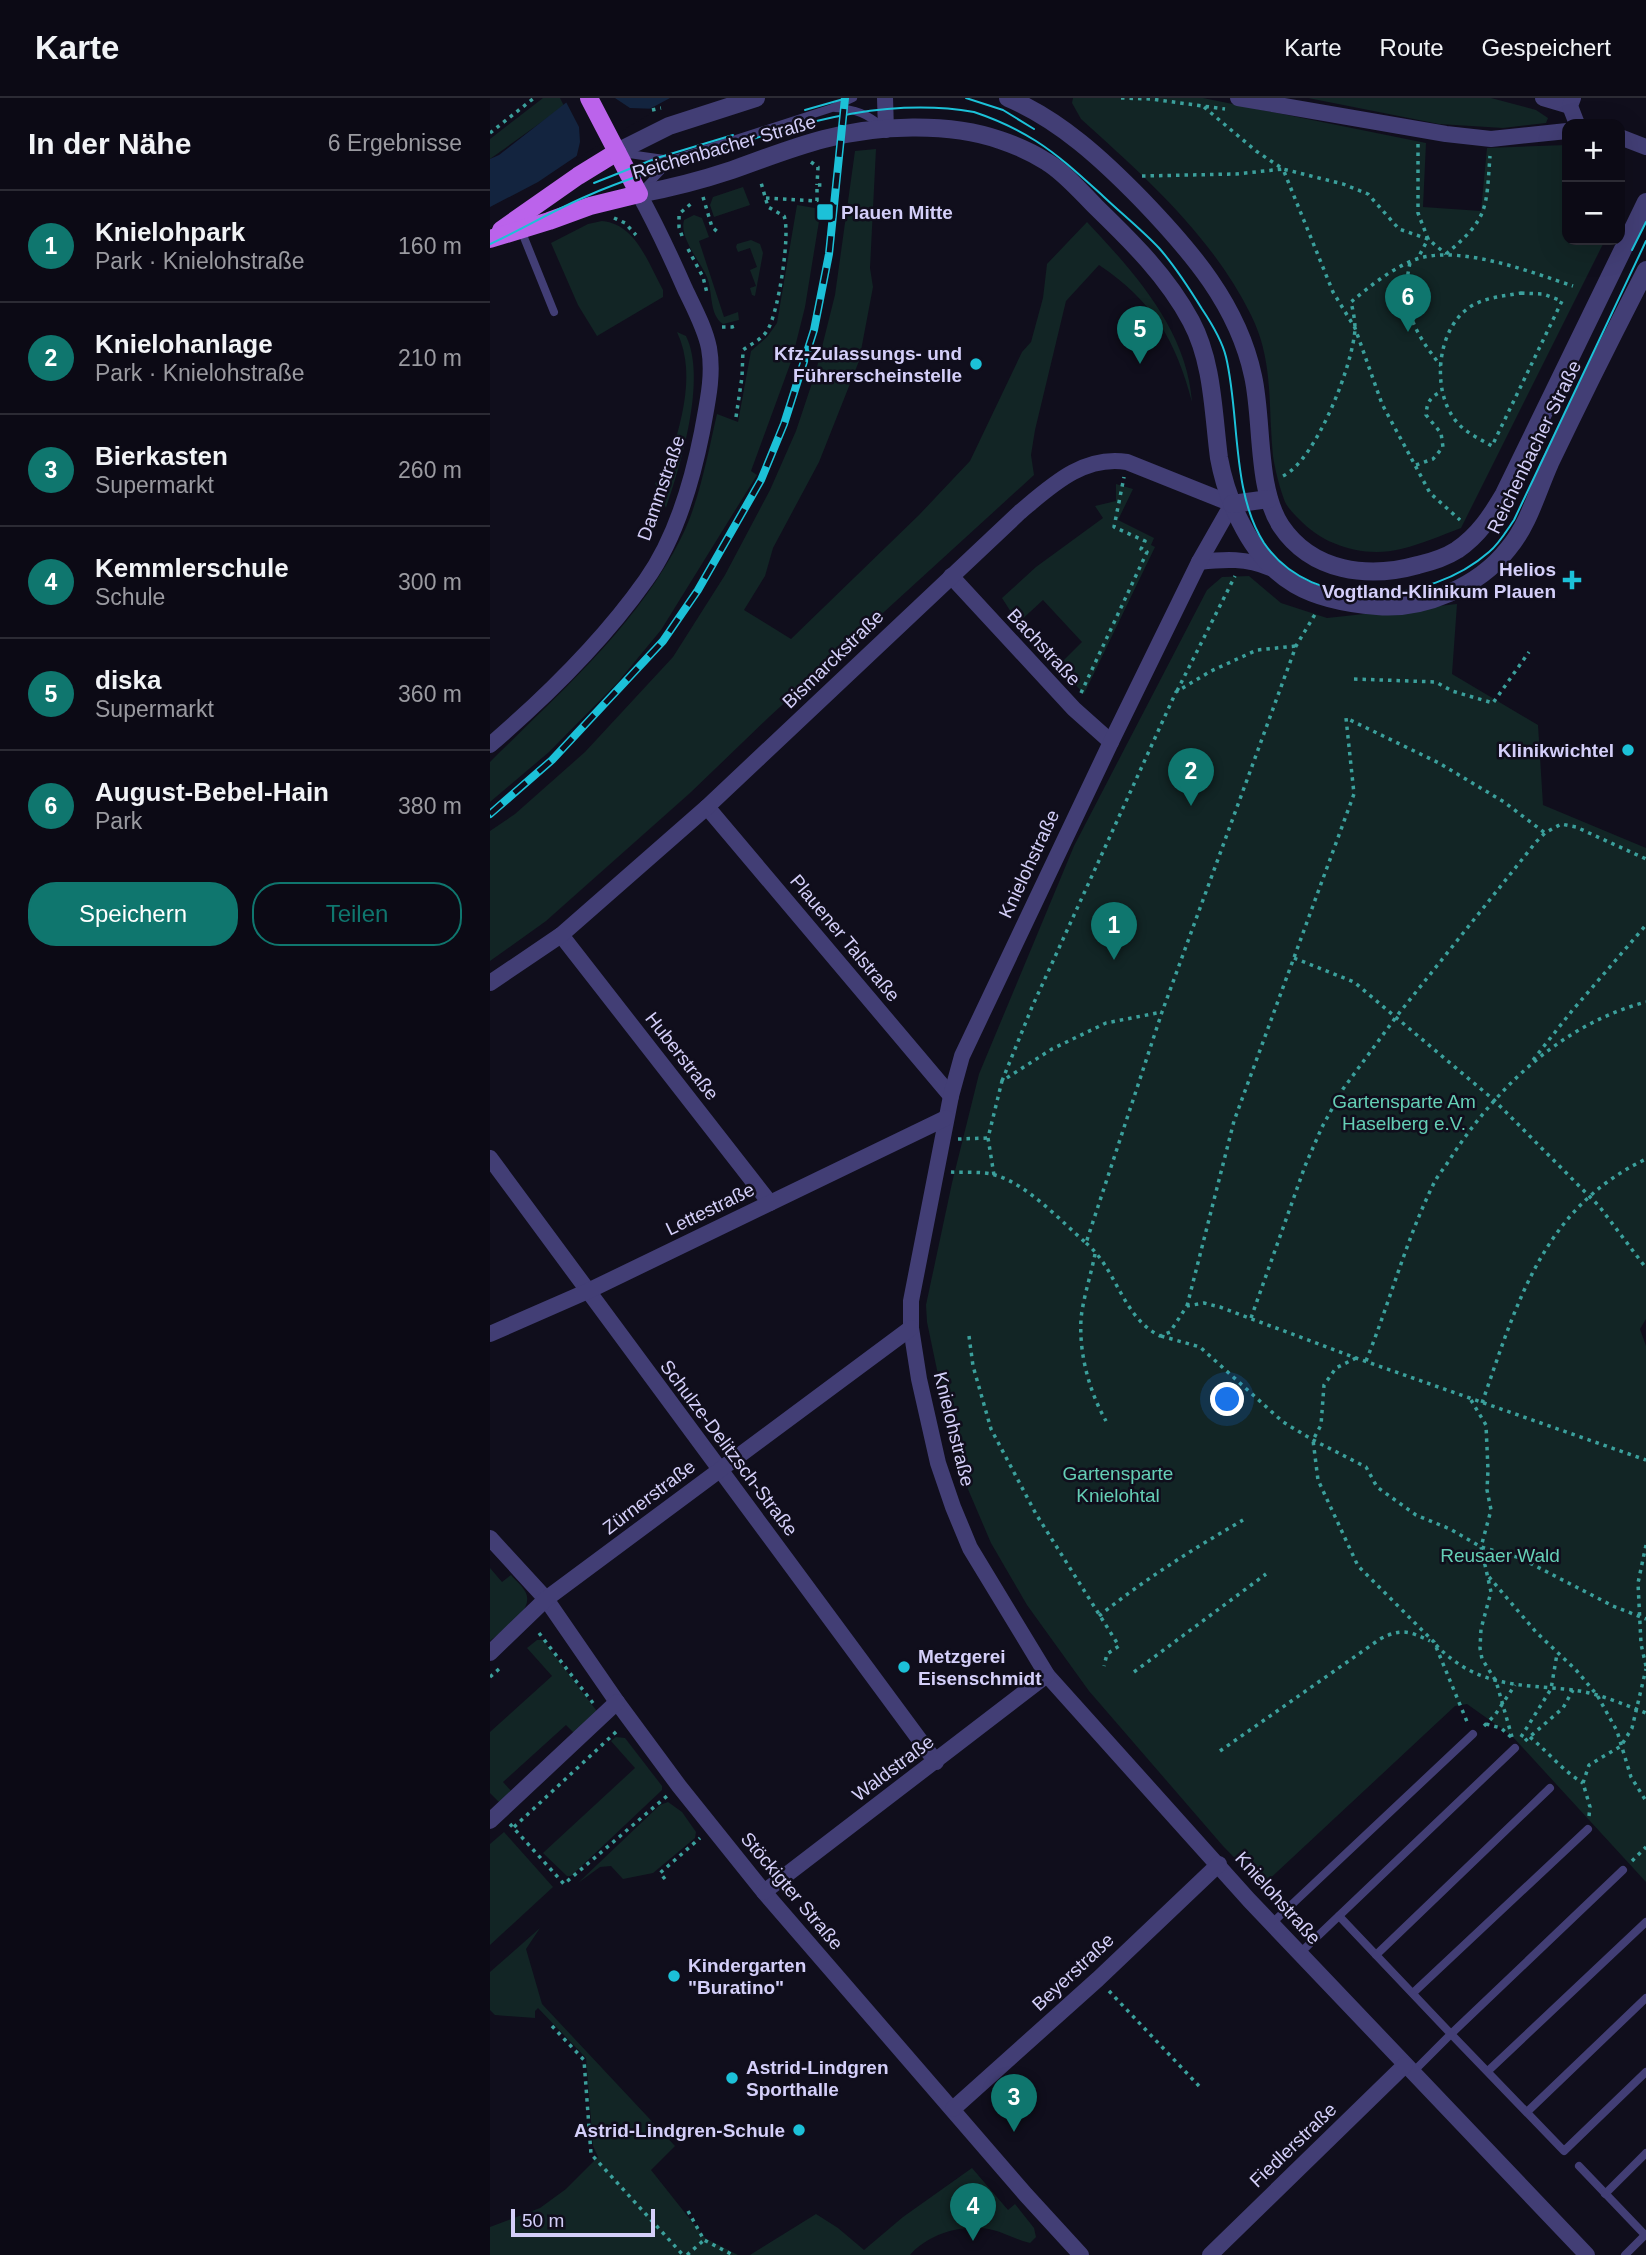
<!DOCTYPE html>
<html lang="de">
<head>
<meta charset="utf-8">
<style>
  :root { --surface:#0c0a15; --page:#15131e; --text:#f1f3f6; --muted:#9a9aa0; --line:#2c2b34; --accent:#0f766e }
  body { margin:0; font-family:Helvetica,sans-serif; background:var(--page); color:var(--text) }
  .controls { position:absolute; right:21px; top:21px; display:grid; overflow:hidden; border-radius:14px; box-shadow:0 7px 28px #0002 }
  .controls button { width:63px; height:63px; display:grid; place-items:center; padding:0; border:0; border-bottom:2px solid var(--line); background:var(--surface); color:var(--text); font:35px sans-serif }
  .scale { position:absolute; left:21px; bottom:18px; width:144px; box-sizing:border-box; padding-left:7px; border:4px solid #d4cff9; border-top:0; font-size:19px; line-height:24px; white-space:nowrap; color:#d4cff9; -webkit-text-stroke:5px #100e1c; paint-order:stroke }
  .you { position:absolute; left:738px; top:1302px; width:24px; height:24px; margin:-18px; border:5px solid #fff; border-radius:50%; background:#1a73e8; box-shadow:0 0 0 10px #1a73e833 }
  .badge { display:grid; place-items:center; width:46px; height:46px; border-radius:50%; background:var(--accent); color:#fff; font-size:23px; font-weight:700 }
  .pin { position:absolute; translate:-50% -58px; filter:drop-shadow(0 2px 4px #0008) }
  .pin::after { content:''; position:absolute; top:37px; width:24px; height:21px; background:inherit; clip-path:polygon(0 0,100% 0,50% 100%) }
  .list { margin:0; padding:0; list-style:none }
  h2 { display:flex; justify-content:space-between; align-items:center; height:91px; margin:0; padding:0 28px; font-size:30px }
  h2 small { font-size:23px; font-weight:400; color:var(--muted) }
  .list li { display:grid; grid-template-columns:46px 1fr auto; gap:21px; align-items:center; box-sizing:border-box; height:112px; padding:0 28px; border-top:2px solid var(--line) }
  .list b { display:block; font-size:26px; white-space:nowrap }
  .list p { margin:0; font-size:23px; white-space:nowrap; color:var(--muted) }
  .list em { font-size:23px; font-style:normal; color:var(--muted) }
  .actions { display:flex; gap:14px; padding:21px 28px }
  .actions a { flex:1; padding:16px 0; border:2px solid var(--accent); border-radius:28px; text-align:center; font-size:24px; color:var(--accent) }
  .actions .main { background:var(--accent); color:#fff }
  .map { position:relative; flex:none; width:1156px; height:2157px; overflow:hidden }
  header { display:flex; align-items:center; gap:42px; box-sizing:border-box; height:98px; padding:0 35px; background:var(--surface); border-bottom:2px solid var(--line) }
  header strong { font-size:33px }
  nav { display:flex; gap:38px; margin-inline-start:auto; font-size:24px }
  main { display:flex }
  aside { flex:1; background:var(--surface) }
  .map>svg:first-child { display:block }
  .green { fill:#122525 }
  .water { fill:#13243f }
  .pier { fill:#100e1c }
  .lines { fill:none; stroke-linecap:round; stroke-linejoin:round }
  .path { stroke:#3ba09c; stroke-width:3.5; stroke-dasharray:3.5 5; stroke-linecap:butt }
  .service { stroke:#423e75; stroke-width:8 }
  .minor { stroke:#423e75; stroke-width:16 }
  .tertiary { stroke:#423e75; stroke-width:18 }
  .primary { stroke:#bb63eb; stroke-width:18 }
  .tram { stroke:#1cc1d8; stroke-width:2 }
  .rail-casing { stroke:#1cc1d8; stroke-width:8 }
  .rail { stroke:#100e1c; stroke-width:5; stroke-dasharray:16; stroke-linecap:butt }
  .poi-dot { fill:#1cc1d8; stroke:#100e1c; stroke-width:2.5 }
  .labels { text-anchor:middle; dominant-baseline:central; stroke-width:5; stroke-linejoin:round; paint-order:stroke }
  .street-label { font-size:19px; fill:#d4cff9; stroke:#100e1c }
  .poi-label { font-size:19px; font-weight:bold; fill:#d4cff9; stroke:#100e1c; text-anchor:start }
  .park-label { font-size:19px; fill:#65cfb6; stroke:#100e1c }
</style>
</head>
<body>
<header>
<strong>Karte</strong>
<nav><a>Karte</a><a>Route</a><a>Gespeichert</a></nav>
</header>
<main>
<aside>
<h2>In der Nähe<small>6 Ergebnisse</small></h2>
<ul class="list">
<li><span class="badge">1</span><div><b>Knielohpark</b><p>Park · Knielohstraße</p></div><em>160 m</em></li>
<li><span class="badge">2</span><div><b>Knielohanlage</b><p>Park · Knielohstraße</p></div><em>210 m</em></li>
<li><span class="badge">3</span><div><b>Bierkasten</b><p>Supermarkt</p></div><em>260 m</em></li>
<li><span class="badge">4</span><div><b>Kemmlerschule</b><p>Schule</p></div><em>300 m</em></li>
<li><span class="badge">5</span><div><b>diska</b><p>Supermarkt</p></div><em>360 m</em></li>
<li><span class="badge">6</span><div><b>August-Bebel-Hain</b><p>Park</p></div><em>380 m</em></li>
</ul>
<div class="actions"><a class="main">Speichern</a><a>Teilen</a></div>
</aside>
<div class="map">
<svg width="1156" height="2157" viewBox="0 0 1156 2157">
  <rect width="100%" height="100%" fill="#100e1c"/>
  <!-- green -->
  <g class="green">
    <path d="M 53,0 L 70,0 L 74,8 L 0,61 L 0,41 Z"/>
    <path d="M 583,0 L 713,0 L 936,45 L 933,109 L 991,113 L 997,50 L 1077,47 L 1077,142 L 1115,142 L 971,430 C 952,437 932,446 911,451 C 875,460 834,448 809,421 C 804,416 798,410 795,404 C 790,391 785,372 783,358 C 778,309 784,263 761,217 C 722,138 655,79 591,21 L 582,5 Z"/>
    <path d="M 818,0 L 1001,0 L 1046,12 L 1058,20 L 1056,25 L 1013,30 L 949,26 Z"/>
    <path d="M 386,51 L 380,170 L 383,189 L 369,263 L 329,364 L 283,450 L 275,478 L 254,512 L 301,541 L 429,417 L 480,363 L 532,254 L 541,244 L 553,200 L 557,166 L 597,124 C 644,174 697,232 702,304 C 686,243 663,203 609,167 L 576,203 L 545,332 L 541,357 L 544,377 L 279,619 L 200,695 L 56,823 L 0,863 L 0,733 L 25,716 L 95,654 L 183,559 L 235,477 L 280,392 L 306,333 L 326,273 L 345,197 L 365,53 Z"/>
    <path d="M 253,89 L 260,107 L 224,119 L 220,107 L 223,99 Z"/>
    <path d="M 307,107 L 331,111 L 315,209 L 302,261 L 261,373 L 267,377 L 171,532 L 128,584 L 59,654 L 0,704 L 0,664 C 69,595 147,528 191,440 C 209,405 218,355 227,316 L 248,324 L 261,253 L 277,239 L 287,225 Z"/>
    <path d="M 204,117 L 212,120 L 219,139 L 209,143 L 234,219 L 248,214 L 249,222 L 233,226 C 219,217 223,194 217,179 C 210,163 189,140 194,122 Z"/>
    <path d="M 112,123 C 146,126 158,165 173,192 L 173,199 L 107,238 L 88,207 L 61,145 L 98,126 Z"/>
    <path d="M 261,142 L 270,146 L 273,155 L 265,198 L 262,197 L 260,190 L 266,188 L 260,172 L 267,169 L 260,150 L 248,154 L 246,149 L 247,146 Z"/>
    <path d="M 187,234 L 196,238 C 217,281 191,366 176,410 L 165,385 L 175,381 C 187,333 209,281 187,234 Z"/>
    <path d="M 626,386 L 643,391 L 628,422 L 664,440 L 661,447 L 665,449 L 594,596 L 568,568 L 592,544 L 553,502 L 528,525 L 512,500 L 546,469 L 613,420 L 605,408 L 626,403 Z"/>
    <path d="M 759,478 L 791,505 L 837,520 L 967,506 L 962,576 L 1048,627 L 1053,707 L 1156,750 L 1156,1221 L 1150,1231 L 1156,1248 L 1156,1784 L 1022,1638 L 977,1606 L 965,1608 L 772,1788 L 733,1748 L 599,1593 L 537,1507 L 501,1445 L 466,1363 L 437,1224 L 436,1207 L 462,1085 L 489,976 L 584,748 L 717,492 L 732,479 Z"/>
    <path d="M 0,1470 L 12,1484 L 21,1477 C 25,1482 33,1488 36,1495 C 44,1513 12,1533 0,1543 Z"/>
    <path d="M 47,1542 L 53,1542 L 106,1612 L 107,1618 L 87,1638 L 76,1627 L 13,1684 L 23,1695 L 11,1706 L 0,1695 L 0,1634 L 62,1578 L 37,1550 Z"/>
    <path d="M 126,1639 L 135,1640 L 172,1688 L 172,1692 L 81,1778 L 77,1778 L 53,1755 L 145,1670 L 121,1643 Z"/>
    <path d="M 178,1704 L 192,1714 L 206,1734 L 205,1740 L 163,1775 L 133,1781 L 121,1768 L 110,1769 L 88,1785 L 170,1707 Z"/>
    <path d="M 14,1734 L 63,1789 L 0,1847 L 0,1746 Z"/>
    <path d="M 50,1830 L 36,1851 L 52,1906 L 185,2048 L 161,2072 L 215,2140 L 248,2157 L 0,2157 L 0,2129 L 50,2110 L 76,2091 L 108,2059 L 103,2048 L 96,1960 L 48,1910 L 45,1913 L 45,1920 L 5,1917 L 0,1912 L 0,1874 Z"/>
    <path d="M 482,2070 L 518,2112 L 525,2106 L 544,2130 L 546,2139 L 540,2145 C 527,2142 515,2135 503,2132 C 475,2125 439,2135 420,2157 L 260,2157 L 326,2116 L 348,2130 L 374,2152 L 413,2119 Z"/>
  </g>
  <!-- water -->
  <path class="water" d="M 82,0 L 180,0 L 143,20 L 48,84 L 0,109 L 0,61 L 9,57 Z"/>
  <!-- pier -->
  <path class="pier" d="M 77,0 L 125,0 L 140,10 L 168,11 L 86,61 L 90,44 L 89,29 L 75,2 Z"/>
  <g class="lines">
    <!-- path -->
    <g class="path">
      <path d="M 631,0 L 661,1 L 735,11"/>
      <path d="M 714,9 L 766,53 L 793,71 L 853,86 L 878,96 L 909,131 L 938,141 L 928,160"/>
      <path d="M 162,12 L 171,10"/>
      <path d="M 0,35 L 44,0"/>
      <path d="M 928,46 L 928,115 L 938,141 L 956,156"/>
      <path d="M 321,64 L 328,69 L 327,87"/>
      <path d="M 652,78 L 746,76 L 793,71 L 843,194 L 865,230 L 892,306 L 940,395 L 970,422"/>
      <path d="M 213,99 L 222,129 L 230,136"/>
      <path d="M 276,100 L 327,103 L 327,87 L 334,87"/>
      <path d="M 124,120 L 135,125 L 146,137"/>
      <path d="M 192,138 L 189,129 L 189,116 L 203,104"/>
      <path d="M 198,151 L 213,179 L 217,195"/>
      <path d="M 956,156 C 999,120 996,111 1000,58"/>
      <path d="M 920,165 C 910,209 924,234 951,268"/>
      <path d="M 1031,195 L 1053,196 L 1072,203 L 1002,348 C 988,340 972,333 963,319 C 941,287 948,227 983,207 C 998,199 1014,198 1031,195 Z"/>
      <path d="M 232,229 L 242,229 L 248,227"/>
      <path d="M 246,319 L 252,279 L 253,252 C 261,246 273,241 278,231 C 288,215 301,136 294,118 L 278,109 L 270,81"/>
      <path d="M 926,367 L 943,361 L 953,349 L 951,335 L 936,317 C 937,304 940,299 952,293"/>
      <path d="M 793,378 C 826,362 863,267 865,231 C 865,222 863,212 861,204 C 880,188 906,167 930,160 C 974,148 1041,174 1083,188"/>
      <path d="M 864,581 L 946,584 L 962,593 L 1003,605 L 1039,554"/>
      <path d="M 687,593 L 745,478"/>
      <path d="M 591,595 L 657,454 L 651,451 L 655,443 L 624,429 L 634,379"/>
      <path d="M 804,860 L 864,884 L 1004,1002 L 1109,1108 L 1156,1170"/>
      <path d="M 1043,962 L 1081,914 L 1156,827"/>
      <path d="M 512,983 L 542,909 L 686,594 L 721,573 L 767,552 L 806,548"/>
      <path d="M 468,1041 L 498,1040"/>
      <path d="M 461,1074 C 475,1075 492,1073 505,1077 C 537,1086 571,1123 596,1145 L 672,914 L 806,548 L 827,513"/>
      <path d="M 504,1077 L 498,1040 L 512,983 L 562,951 L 616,925 L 672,914"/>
      <path d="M 596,1145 C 627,1171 632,1219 670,1238 L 680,1234 L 697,1208 L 714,1205 L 730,1209 L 866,1260 L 1156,1362"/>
      <path d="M 605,1156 C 601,1177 593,1200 591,1221 C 589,1256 599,1293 616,1323"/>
      <path d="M 697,1208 L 744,1023 L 864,696 L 856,620 L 949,665 L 1014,704 L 1055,735"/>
      <path d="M 761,1220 L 815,1068 L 832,1029 L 853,991 L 906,919 L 1046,744 L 1055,735 L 1071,726 L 1086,729 L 1156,761"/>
      <path d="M 479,1238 L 483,1268 L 501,1331 L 546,1416 L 629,1548 L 617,1556 L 614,1568"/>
      <path d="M 671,1238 L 710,1249 L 793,1324 L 823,1342 L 876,1369 L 887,1389 L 926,1417 L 960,1431 L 991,1449 L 1030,1460 L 1123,1508 L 1156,1521"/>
      <path d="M 866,1260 L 846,1270 L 834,1287 L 831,1327 L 823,1342 L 828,1382 L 868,1468 L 944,1544 L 978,1626"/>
      <path d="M 876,1263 C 900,1204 916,1141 945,1083 C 949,1076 955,1069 960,1061 C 1006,990 1072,926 1156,904"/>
      <path d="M 981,1302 L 996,1327 L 998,1372 L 997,1392 L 1001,1412 L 991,1449 L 1001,1494 L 991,1531 L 990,1550 L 992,1561 L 1006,1583 L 1022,1639"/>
      <path d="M 992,1305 C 1027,1205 1053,1110 1156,1061"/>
      <path d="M 1156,1447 L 1148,1485 L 1151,1546 L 1156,1568"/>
      <path d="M 999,1479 L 1046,1534 L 1086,1572 L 1107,1597 L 1127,1633 L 1141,1679 L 1156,1703"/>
      <path d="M 609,1518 C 655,1481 703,1451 753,1422"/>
      <path d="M 49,1535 L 103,1605"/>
      <path d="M 946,1547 C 988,1590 1029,1586 1083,1592 C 1108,1595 1133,1606 1156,1615"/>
      <path d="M 644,1574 L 776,1476"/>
      <path d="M 0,1579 L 9,1571"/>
      <path d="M 996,1626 L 1011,1630 L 1021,1639"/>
      <path d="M 994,1628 L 1005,1617 L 1025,1587"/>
      <path d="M 1031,1639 L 1061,1591 L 1067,1556"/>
      <path d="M 1040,1639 C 1059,1655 1073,1673 1093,1685"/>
      <path d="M 1035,1643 L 1073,1610 L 1083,1592"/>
      <path d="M 730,1653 L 890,1541 C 911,1530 919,1533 940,1543"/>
      <path d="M 1099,1718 L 1100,1709 L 1093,1685 L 1099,1667 L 1131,1648 L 1142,1630 L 1156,1571"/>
      <path d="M 20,1726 L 74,1786 L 177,1698"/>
      <path d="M 24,1729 L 127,1633"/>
      <path d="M 1142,1763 L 1156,1749"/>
      <path d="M 175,1781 L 170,1775 L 210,1740"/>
      <path d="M 619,1893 L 709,1988"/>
      <path d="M 62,1928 L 94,1962 L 101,2056 L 193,2157"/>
      <path d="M 198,2113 L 214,2142 L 243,2157"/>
      <path d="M 197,2157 L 214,2142"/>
    </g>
    <!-- service -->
    <g class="service">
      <path d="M 345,10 C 366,11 377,16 393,29"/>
      <path d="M 132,55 L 181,62 L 342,10 L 363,0"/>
      <path d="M 152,93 L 181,62"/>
      <path d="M 31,132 L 64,214"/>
      <path d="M 1133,1772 L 961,1936 L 1074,2053 L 1156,1974"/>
      <path d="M 849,1818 L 961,1936 L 923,1974"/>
      <path d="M 781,1826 L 983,1636"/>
      <path d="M 810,1855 L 1025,1650"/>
      <path d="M 886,1857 L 1060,1690"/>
      <path d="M 923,1895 L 1098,1731"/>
      <path d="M 998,1973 L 1156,1824"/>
      <path d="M 1037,2014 L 1156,1900"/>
      <path d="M 1089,2068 L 1155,2137 L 1135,2157"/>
      <path d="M 1115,2096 L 1156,2055"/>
    </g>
    <!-- minor -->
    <g class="minor">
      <path d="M 395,0 L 396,32"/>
      <path d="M 748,0 L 956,36 L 1001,41 L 1077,33"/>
      <path d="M 1053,0 L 1080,8"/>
      <path d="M 1083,0 L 1080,8 L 1087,26"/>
      <path d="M 1130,39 L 1156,49"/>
      <path d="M 709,464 C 735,461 757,460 780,470"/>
      <path d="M 461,478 L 584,611 L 621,644"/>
      <path d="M 0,647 C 57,598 113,543 156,482 C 186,440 202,384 212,334 C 217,306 224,278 219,250 C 215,230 204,210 195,191 C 181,159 166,127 149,96"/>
      <path d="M 217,709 L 461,998"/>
      <path d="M 71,837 L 280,1105"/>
      <path d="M 0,885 L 71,837 L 217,709 L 530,414 C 561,388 593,357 637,364 L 742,406 L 709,464 L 621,644 L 472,958 L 461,998 L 421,1203 L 421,1230 L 429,1281 L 448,1365 L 463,1409 L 480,1450 L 557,1577 L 759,1802 L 1097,2157"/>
      <path d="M 0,1060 L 446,1664"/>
      <path d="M 0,1236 L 98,1193 L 456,1020"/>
      <path d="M 0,1440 L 56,1501 L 127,1604 L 189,1688 L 274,1794 L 536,2097 L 591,2157"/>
      <path d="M 0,1555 L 56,1501 L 421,1230"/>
      <path d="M 0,1723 L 127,1604"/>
      <path d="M 274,1794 L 557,1577"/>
      <path d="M 463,2011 L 608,1881 L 729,1766"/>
      <path d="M 720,2157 L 915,1967"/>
    </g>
    <!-- tertiary -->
    <g class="tertiary">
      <path d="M 518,0 C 570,22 613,62 652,102 C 701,153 748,207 763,278 C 773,322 766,390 791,428 C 822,474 878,481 928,467 C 941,464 956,459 967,452 C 989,437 1001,418 1014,396 L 1156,104"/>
      <path d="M 127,54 L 179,28 L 266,0"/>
      <path d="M 149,96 C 181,90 212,82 242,72 C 273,61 303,49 334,41 C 386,27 459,24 510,42 C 525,47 543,55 557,64 C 575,75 591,94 606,109 C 642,144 677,178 701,223 C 723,264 723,314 729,360 C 733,382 740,403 750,423 C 780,484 821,503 887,508 C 934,512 989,488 1018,451 C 1039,426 1047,394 1060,365 C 1091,300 1123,236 1156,172"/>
      <path d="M 742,406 L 779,401"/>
    </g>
    <!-- primary -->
    <g class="primary">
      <path d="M 11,132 L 88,78 L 127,54"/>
      <path d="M 0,141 L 59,123 L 100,108 L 149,96 L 99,0"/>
    </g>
    <!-- tram -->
    <g class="tram">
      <path d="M 476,0 L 513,12 L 544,31"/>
      <path d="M 315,12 L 357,0"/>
      <path d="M 104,85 L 167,60 L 243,37"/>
      <path d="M 0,146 C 33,131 64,112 97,98 C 145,77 196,63 245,47 C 321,21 403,0 484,14 C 505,21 527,31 546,43 C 571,59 592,79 614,99 C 632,116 652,132 669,150 C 685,168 699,190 712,211 C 722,226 732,242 736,259 C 750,317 741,394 774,445 C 823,517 940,506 999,454 C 1009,446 1017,432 1024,422 L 1156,143"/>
      <path d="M 1142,152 L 1156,124"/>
    </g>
    <defs>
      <path id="rail" d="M 0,716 L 62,662 L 173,543 L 208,492 L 271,382 L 294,326 L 324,232 L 339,156 L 355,0"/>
    </defs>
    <!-- rail casing -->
    <use href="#rail" class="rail-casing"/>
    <!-- rail -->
    <use href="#rail" class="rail"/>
  </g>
  <!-- markers -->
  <g class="poi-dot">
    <rect x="326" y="105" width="18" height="18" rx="3.5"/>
    <circle cx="486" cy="266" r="7"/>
    <path d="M1078.5 471.5h7v7h7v7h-7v7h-7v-7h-7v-7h7z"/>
    <circle cx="1138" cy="652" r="7"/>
    <circle cx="414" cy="1569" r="7"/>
    <circle cx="184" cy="1878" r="7"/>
    <circle cx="242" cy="1980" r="7"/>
    <circle cx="309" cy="2032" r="7"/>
  </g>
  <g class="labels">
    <!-- street labels -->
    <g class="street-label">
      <text transform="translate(234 49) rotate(-16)">Reichenbacher Straße</text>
      <text transform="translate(1044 349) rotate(-64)">Reichenbacher Straße</text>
      <text transform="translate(171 390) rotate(-71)">Dammstraße</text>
      <text transform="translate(554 549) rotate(47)">Bachstraße</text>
      <text transform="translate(343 561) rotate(-44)">Bismarckstraße</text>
      <text transform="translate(539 766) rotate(-65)">Knielohstraße</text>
      <text transform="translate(355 840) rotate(50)">Plauener Talstraße</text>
      <text transform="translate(192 958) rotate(52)">Huberstraße</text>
      <text transform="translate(220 1111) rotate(-26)">Lettestraße</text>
      <text transform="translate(464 1331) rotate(76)">Knielohstraße</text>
      <text transform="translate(239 1350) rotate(53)">Schulze-Delitzsch-Straße</text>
      <text transform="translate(159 1399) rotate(-37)">Zürnerstraße</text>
      <text transform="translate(403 1670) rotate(-37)">Waldstraße</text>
      <text transform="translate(302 1793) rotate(50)">Stöckigter Straße</text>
      <text transform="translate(788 1800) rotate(48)">Knielohstraße</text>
      <text transform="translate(583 1874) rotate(-43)">Beyerstraße</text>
      <text transform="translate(803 2047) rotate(-44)">Fiedlerstraße</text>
    </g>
    <!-- poi labels -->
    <g class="poi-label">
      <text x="351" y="114">Plauen Mitte</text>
      <text x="472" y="255" text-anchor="end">Kfz-Zulassungs- und<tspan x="472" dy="22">Führerscheinstelle</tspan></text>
      <text x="1066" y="471" text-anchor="end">Helios<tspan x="1066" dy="22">Vogtland-Klinikum Plauen</tspan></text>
      <text x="1124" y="652" text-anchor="end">Klinikwichtel</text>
      <text x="428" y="1558">Metzgerei<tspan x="428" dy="22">Eisenschmidt</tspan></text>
      <text x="198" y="1867">Kindergarten<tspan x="198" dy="22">"Buratino"</tspan></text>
      <text x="256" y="1969">Astrid-Lindgren<tspan x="256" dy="22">Sporthalle</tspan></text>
      <text x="295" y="2032" text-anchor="end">Astrid-Lindgren-Schule</text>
    </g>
    <!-- park labels -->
    <g class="park-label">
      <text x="914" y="1003">Gartensparte Am<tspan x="914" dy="22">Haselberg e.V.</tspan></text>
      <text x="628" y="1375">Gartensparte<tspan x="628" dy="22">Knielohtal</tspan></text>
      <text x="1010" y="1457">Reusaer Wald</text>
    </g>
  </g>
</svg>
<div class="controls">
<button>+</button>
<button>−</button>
</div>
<div class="scale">50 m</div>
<div class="you"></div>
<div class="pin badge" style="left:624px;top:862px">1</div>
<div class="pin badge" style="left:701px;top:708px">2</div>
<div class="pin badge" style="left:524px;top:2034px">3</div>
<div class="pin badge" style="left:483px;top:2143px">4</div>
<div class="pin badge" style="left:650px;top:266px">5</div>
<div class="pin badge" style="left:918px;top:234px">6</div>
</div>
</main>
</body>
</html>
